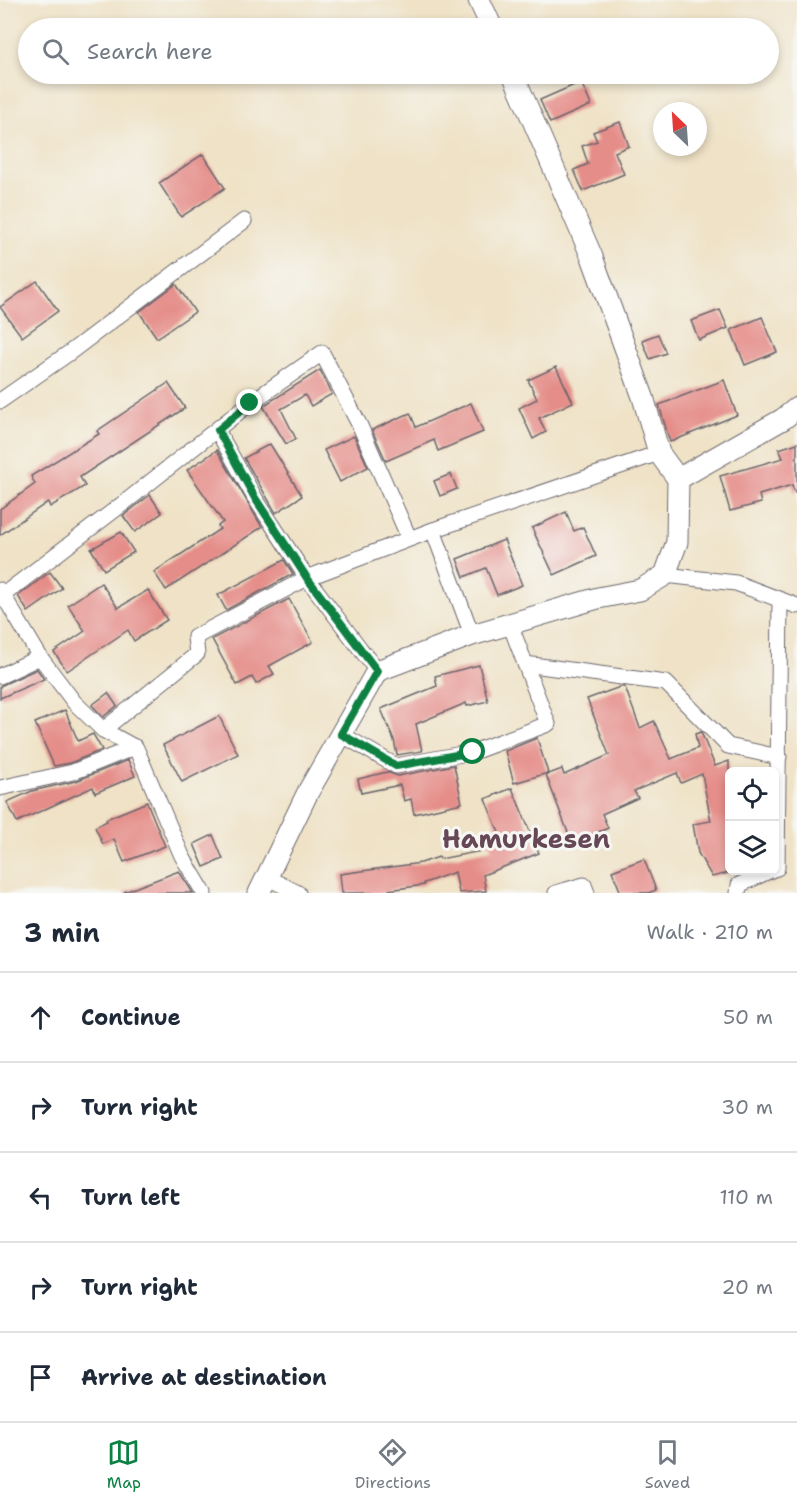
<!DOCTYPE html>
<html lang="en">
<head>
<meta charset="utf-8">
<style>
  :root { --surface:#fff; --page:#f2f2f3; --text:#1f2937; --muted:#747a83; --line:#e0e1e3; --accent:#0b8043 }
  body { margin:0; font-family:"Shantell Sans",sans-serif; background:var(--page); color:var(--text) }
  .controls { position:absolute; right:18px; bottom:18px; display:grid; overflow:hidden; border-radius:9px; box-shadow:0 3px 9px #0003 }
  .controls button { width:54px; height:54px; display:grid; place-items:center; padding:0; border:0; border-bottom:2px solid var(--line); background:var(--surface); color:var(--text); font:30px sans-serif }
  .compass { position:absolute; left:653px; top:102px; width:54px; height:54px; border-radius:50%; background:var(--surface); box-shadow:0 3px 9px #0003; rotate:335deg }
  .stop { position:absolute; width:18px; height:18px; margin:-14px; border:4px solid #0b8043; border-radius:50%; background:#fff }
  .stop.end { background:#0b8043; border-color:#fff; box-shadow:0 2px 6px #0008 }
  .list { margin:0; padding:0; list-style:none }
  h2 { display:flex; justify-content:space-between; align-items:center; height:78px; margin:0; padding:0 24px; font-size:26px }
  h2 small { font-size:20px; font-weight:400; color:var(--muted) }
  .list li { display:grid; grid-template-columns:39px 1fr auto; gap:18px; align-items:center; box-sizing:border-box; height:90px; padding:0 24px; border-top:2px solid var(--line) }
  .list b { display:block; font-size:22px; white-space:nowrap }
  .list em { font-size:20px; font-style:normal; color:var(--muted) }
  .icon { flex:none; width:33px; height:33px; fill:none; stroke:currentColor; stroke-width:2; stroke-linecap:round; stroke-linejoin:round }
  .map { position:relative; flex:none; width:797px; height:893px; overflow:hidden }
  .search { position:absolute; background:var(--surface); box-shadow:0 3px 9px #0003; left:18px; right:18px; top:18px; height:66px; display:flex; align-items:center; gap:15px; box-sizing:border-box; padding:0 21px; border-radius:33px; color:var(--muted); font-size:22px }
  .sheet { height:528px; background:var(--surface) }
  nav { display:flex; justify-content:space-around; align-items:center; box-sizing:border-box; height:84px; border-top:2px solid var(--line); background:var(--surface); font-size:16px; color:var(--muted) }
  nav a { display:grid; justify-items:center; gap:3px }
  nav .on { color:var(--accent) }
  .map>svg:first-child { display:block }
  .building { fill:#e58d89 }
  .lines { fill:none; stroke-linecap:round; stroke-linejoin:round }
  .street-casing { stroke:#6a656c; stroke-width:17 }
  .secondary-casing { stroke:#6a656c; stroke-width:23 }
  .street { stroke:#fff; stroke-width:15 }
  .secondary { stroke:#fff; stroke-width:21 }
  .route { stroke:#0b8043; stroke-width:8 }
  .labels { text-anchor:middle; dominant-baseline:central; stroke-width:6; stroke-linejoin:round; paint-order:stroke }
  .quarter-label { font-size:26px; font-weight:bold; fill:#664756; stroke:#f6f6f2 }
</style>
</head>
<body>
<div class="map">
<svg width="797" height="893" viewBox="0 0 797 893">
  <rect width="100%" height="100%" fill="#f6f6f2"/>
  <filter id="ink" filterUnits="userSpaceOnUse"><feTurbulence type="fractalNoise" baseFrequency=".0167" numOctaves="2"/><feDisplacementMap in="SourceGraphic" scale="12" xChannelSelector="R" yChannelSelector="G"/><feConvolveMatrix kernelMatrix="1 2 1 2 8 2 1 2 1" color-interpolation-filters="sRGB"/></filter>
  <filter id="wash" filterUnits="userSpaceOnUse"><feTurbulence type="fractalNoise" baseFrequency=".008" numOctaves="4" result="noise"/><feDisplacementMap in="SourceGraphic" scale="24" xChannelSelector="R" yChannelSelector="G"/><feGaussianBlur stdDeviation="1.35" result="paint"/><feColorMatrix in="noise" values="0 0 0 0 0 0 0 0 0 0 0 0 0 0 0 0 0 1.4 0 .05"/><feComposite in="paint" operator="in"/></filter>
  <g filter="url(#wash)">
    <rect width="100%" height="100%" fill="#efe2c6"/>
    <g id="blocks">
      <!-- building -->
      <g class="building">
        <path d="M 581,82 L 591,105 L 550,123 L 540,100 Z"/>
        <path d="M 620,122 L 629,146 L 615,152 L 624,174 L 583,191 L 574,170 L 588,164 L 582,146 L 597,141 L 593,132 Z"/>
        <path d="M 203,154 L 225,188 L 181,217 L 159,183 Z"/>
        <path d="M 37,281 L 58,311 L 22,337 L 0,307 Z"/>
        <path d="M 176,284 L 195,312 L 157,338 L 139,312 Z"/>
        <path d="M 720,310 L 728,328 L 699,340 L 691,321 Z"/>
        <path d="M 762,317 L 777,352 L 745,365 L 731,330 Z"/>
        <path d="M 658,334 L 666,353 L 650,359 L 642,340 Z"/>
        <path d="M 556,367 L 573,402 L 539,418 L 546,432 L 533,439 L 519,408 L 537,399 L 528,380 Z"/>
        <path d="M 320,370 L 332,394 L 311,406 L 305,395 L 281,409 L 296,439 L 286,444 L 263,406 Z"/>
        <path d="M 724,380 L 737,415 L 670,442 L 659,405 Z"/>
        <path d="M 168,383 L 185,408 L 80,477 L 85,486 L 50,507 L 48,502 L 0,535 L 0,509 L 35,484 L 31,476 L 99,434 L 97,431 Z"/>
        <path d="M 471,403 L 483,432 L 438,451 L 434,440 L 386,461 L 372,430 L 410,413 L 416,427 Z"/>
        <path d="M 354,436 L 368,467 L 340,482 L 324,450 Z"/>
        <path d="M 797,443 L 797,492 L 795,493 L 792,485 L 759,495 L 761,503 L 730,511 L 720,476 L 783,458 L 779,449 Z"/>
        <path d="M 270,444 L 302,496 L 276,513 L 244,458 Z"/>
        <path d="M 217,450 L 262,527 L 166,590 L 154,572 L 220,529 L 218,526 L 223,522 L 187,470 Z"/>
        <path d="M 451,474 L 457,489 L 440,496 L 434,481 Z"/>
        <path d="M 150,495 L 162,513 L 135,532 L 123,516 Z"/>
        <path d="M 566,512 L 574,531 L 583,527 L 596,556 L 554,575 L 532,528 Z"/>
        <path d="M 121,532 L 134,552 L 104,570 L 91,549 Z"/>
        <path d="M 504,540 L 522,585 L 497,595 L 486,568 L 464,577 L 457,559 Z"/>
        <path d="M 284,560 L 293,574 L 226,610 L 218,595 Z"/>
        <path d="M 50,572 L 62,588 L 28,612 L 18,596 Z"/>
        <path d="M 101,583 L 118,608 L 148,590 L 167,620 L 134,641 L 128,630 L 67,671 L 54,652 L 85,631 L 68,605 Z"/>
        <path d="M 289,599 L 313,642 L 269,666 L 274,674 L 256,684 L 252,677 L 237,685 L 212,639 Z"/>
        <path d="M 479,665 L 488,701 L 467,706 L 466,703 L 416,724 L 422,751 L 397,755 L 394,740 L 381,709 L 437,686 L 435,676 Z"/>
        <path d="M 37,669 L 44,679 L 0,698 L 0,686 Z"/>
        <path d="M 620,687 L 625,687 L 640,728 L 654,721 L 671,759 L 698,748 L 695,734 L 701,732 L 715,766 L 729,761 L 729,873 L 712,877 L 698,853 L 693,824 L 711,821 L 702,774 L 681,783 L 677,773 L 634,791 L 638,798 L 602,814 L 608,828 L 572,843 L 546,775 L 562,769 L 564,775 L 609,755 L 587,699 Z"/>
        <path d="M 108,693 L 117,706 L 103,717 L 92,705 Z"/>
        <path d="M 65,710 L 78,741 L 93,734 L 102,750 L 70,763 L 54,766 L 35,723 Z"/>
        <path d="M 219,716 L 238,754 L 182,782 L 163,745 Z"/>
        <path d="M 537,738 L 548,773 L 514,783 L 505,751 Z"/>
        <path d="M 128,760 L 135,776 L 95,793 L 93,787 L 17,822 L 7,802 L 32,791 L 76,781 Z"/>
        <path d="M 454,765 L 462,803 L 414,814 L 411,799 L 404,801 L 400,785 L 361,793 L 358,779 L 387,772 L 398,776 Z"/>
        <path d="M 512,788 L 539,853 L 483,875 L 486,891 L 459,893 L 455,872 L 424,883 L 424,885 L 389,890 L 389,893 L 342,893 L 340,874 L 421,863 L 439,857 L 440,859 L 492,849 L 488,840 L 500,835 L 485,799 Z"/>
        <path d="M 147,802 L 165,846 L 124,862 L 114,839 L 103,844 L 95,827 L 107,821 L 106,819 Z"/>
        <path d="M 213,835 L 223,859 L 204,867 L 194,844 Z"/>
        <path d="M 644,859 L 656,890 L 648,893 L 621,893 L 612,871 Z"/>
        <path d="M 179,871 L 193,893 L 125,893 L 124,892 Z"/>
      </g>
    </g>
  </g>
  <g filter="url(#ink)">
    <use href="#blocks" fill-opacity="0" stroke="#6a656c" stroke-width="1.5"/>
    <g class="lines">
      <defs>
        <g id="street">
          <path d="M 0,401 L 69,353 L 244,221"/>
          <path d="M 217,430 L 255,498 L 307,578 L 377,671"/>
          <path d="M 433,530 L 472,635"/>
          <path d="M 665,575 L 736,583 L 797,606"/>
          <path d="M 0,590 L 40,657 L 74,702 L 103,730 L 136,748 L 182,856 L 204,893"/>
          <path d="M 3,595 L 129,499 L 250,403 L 322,353 L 360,426 L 409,538"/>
          <path d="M 525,664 L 666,683 L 728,746 L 779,757"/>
          <path d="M 0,676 L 40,657"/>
          <path d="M 103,730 L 197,654 L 195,637 L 307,578 L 433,530 L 659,453"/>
          <path d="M 341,734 L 396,766 L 473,752 L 548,724 L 510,624"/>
          <path d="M 0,788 L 73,772 L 135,747"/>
          <path d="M 774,869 L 777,868 L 780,601"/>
          <path d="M 266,877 L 298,893"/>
          <path d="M 556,893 L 584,885 L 587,893"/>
          <path d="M 738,893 L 739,885 L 771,870"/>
        </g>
        <g id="secondary">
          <path d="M 479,0 L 492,28"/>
          <path d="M 513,74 L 592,257 L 643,397 L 659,453 L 678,479"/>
          <path d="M 259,893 L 308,792 L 377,671 L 472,635 L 598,598 L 640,590 L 665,575 L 677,542 L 678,479 L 783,419 L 797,408"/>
        </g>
      </defs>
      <!-- street casing -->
      <use href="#street" class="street-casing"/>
      <!-- secondary casing -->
      <use href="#secondary" class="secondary-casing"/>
      <!-- street -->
      <use href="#street" class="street"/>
      <!-- secondary -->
      <use href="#secondary" class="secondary"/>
    </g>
  </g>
  <g class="lines" filter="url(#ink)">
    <!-- route -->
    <path class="route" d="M 250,403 L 218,430 L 255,498 L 307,578 L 377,671 L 341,734 L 396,766 L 473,752"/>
  </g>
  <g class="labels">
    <!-- quarter labels -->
    <g class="quarter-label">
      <text x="526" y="838">Hamurkesen</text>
    </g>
  </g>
</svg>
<div class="controls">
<button><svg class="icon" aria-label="locate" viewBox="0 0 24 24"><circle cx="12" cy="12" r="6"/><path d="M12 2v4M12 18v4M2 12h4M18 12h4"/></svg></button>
<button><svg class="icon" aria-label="layers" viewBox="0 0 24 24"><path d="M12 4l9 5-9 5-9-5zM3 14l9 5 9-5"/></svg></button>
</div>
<svg class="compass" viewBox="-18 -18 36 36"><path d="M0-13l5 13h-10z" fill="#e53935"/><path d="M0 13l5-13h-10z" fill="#747a83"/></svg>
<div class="stop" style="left:473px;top:752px"></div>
<div class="stop end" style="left:250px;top:403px"></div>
<div class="search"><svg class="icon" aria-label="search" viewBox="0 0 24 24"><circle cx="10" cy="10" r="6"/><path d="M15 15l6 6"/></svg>Search here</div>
</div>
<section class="sheet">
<h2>3 min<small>Walk · 210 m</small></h2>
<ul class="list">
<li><svg class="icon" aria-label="ahead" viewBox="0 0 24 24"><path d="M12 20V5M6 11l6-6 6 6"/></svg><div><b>Continue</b></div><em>50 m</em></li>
<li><svg class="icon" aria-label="right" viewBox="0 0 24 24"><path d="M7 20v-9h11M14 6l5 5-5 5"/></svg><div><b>Turn right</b></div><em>30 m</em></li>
<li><svg class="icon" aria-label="left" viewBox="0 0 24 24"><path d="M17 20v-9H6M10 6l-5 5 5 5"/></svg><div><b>Turn left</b></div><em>110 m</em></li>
<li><svg class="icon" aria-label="right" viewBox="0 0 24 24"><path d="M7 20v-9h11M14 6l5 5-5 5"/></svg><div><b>Turn right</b></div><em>20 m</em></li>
<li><svg class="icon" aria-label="arrive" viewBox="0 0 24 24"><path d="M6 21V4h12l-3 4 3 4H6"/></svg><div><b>Arrive at destination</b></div></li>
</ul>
</section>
<nav>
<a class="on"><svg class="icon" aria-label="map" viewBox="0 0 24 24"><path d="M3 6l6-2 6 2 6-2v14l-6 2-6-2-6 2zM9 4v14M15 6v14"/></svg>Map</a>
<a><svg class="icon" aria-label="directions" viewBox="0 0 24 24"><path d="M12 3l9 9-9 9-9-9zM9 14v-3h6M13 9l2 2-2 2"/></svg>Directions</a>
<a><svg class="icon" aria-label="saved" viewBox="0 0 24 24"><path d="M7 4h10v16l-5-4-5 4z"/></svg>Saved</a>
</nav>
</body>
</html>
